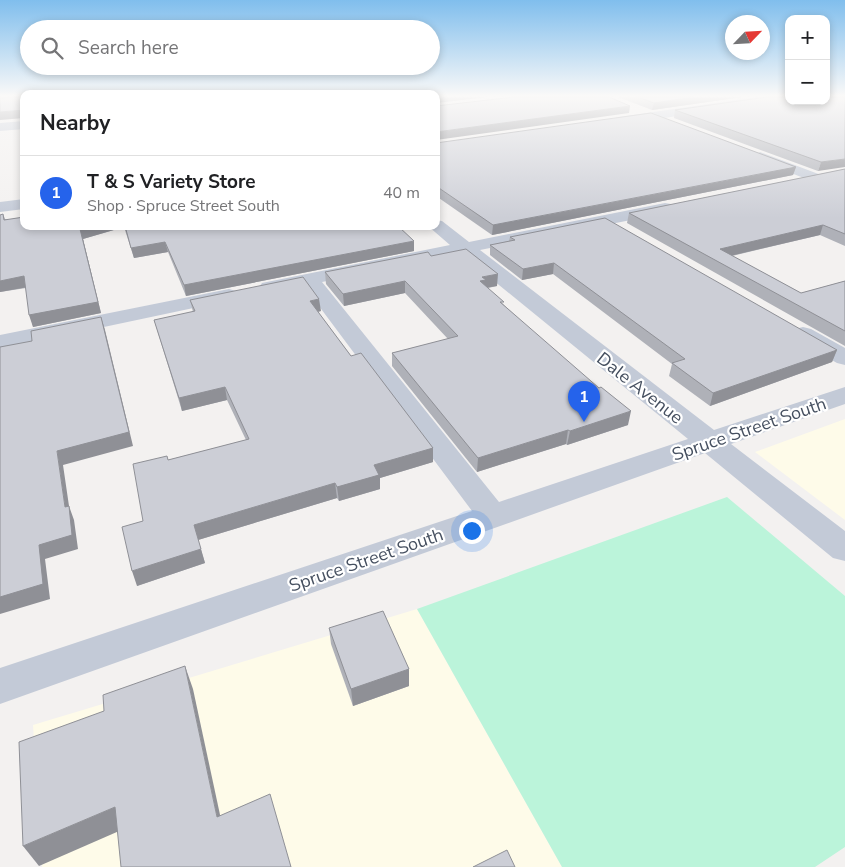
<!DOCTYPE html>
<html lang="en">
<head>
<meta charset="utf-8">
<style>
  :root { --surface:#fff; --page:#f6f6f6; --text:#202124; --muted:#757577; --line:#e0e0e0; --accent:#2563eb }
  body { margin:0; font-family:"Nunito Sans",sans-serif; background:var(--page); color:var(--text) }
  .controls { position:absolute; right:15px; top:15px; display:grid; overflow:hidden; border-radius:10px; box-shadow:0 2px 8px #0003 }
  .controls button { width:45px; height:45px; display:grid; place-items:center; padding:0; border:0; border-bottom:1px solid var(--line); background:var(--surface); color:var(--text); font:25px sans-serif }
  .compass { position:absolute; left:725px; top:15px; width:45px; height:45px; border-radius:50%; background:var(--surface); box-shadow:0 2px 8px #0003; rotate:65deg }
  .you { position:absolute; left:471px; top:530px; width:18px; height:18px; margin:-12px; border:4px solid #fff; border-radius:50%; background:#1a73e8; box-shadow:0 0 0 8px #1a73e833 }
  .badge { display:grid; place-items:center; width:32px; height:32px; border-radius:50%; background:var(--accent); color:#fff; font-size:16px; font-weight:700 }
  .pin { position:absolute; translate:-50% -41px; filter:drop-shadow(0 1px 2px #0008) }
  .pin::after { content:''; position:absolute; top:26px; width:18px; height:15px; background:inherit; clip-path:polygon(0 0,100% 0,50% 100%) }
  .list { margin:0; padding:0; list-style:none }
  h2 { display:flex; justify-content:space-between; align-items:center; height:65px; margin:0; padding:0 20px; font-size:21px }
  h2 small { font-size:16px; font-weight:400; color:var(--muted) }
  .list li { display:grid; grid-template-columns:32px 1fr auto; gap:15px; align-items:center; box-sizing:border-box; height:75px; padding:0 20px; border-top:1px solid var(--line) }
  .list b { display:block; font-size:19px; white-space:nowrap }
  .list p { margin:0; font-size:16px; white-space:nowrap; color:var(--muted) }
  .list em { font-size:16px; font-style:normal; color:var(--muted) }
  .icon { flex:none; width:28px; height:28px; fill:none; stroke:currentColor; stroke-width:2; stroke-linecap:round; stroke-linejoin:round }
  .map { position:relative; flex:none; width:845px; height:867px; overflow:hidden }
  .search { position:absolute; background:var(--surface); box-shadow:0 2px 8px #0003; left:20px; top:20px; width:420px; height:55px; display:flex; align-items:center; gap:12px; box-sizing:border-box; padding:0 18px; border-radius:28px; color:var(--muted); font-size:19px }
  .panel { position:absolute; background:var(--surface); box-shadow:0 2px 8px #0003; left:20px; top:90px; width:420px; height:140px; border-radius:10px }
  .map>svg:first-child { display:block }
  .commercial { fill:#fefbe9 }
  .green { fill:#bbf4da }
  .lines { fill:none; stroke-linecap:round; stroke-linejoin:round }
  .minor { fill:#c3cad7; fill-rule:evenodd }
  .wall { fill:#afb1b8 }
  .shaded-wall { fill:#8f9096 }
  .building { fill:#ccced6; stroke:#8f9096 }
  .labels { text-anchor:middle; dominant-baseline:central; stroke-width:4.5; stroke-linejoin:round; paint-order:stroke }
  .street-label { font-size:18px; fill:#465060; stroke:#fff }
</style>
</head>
<body>
<div class="map">
<svg width="845" height="867" viewBox="0 0 845 867">
  <rect width="100%" height="100%" fill="#f3f1f0"/>
  <!-- commercial -->
  <g class="commercial">
    <path d="M 845,419 L 845,520 L 755,452 Z"/>
    <path d="M 417,609 L 562,867 L 42,867 L 33,725 Z"/>
  </g>
  <!-- green -->
  <path class="green" d="M 727,497 L 845,596 L 845,847 L 815,867 L 562,867 L 417,609 Z"/>
  <g class="lines">
    <!-- minor -->
    <g class="minor">
      <path d="M 757,97 L 787,97 L 781,100 L 619,125 L 613,121 L 619,117 Z"/>
      <path d="M 24,121 L 24,129 L 0,131 L 0,123 Z"/>
      <path d="M 760,152 L 845,184 L 845,194 L 755,159 L 753,156 Z"/>
      <path d="M 24,199 L 24,209 L 0,212 L 0,202 Z"/>
      <path d="M 665,203 L 671,204 L 673,208 L 671,212 L 480,250 L 714,430 L 845,387 L 845,404 L 731,444 L 845,531 L 845,561 L 833,558 L 705,453 L 0,704 L 0,668 L 472,511 L 304,286 L 269,293 L 262,291 L 259,287 L 262,283 L 450,245 L 428,226 L 436,226 L 436,220 L 442,221 L 469,242 ZM 461,254 L 688,439 L 499,502 L 322,282 Z"/>
      <path d="M 229,289 L 236,291 L 239,295 L 236,299 L 0,349 L 0,335 Z"/>
      <path d="M 803,327 L 811,329 L 845,348 L 845,365 L 837,363 L 795,339 L 792,334 L 795,329 Z"/>
    </g>
  </g>
  <!-- wall -->
  <g class="wall">
    <path d="M 618,97 L 742,97 L 652,110 Z"/>
    <path d="M 845,97 L 818,171 L 674,118 L 675,110 Z"/>
    <path d="M 436,143 L 796,167 L 793,175 L 492,235 L 436,196 Z"/>
    <path d="M 845,169 L 845,246 L 820,235 L 732,256 L 801,293 L 845,281 L 845,346 L 627,223 L 629,213 Z"/>
    <path d="M 3,214 L 5,219 L 24,226 L 398,226 L 414,251 L 186,296 L 168,252 L 134,258 L 124,227 L 83,239 L 101,313 L 33,327 L 26,288 L 0,292 L 0,215 Z"/>
    <path d="M 510,237 L 837,350 L 832,362 L 710,406 L 669,376 L 672,364 L 553,274 L 522,280 L 490,255 L 490,245 L 509,241 Z"/>
    <path d="M 431,256 L 497,286 L 488,288 L 504,305 L 628,425 L 567,445 L 566,444 L 477,472 L 392,366 L 392,353 L 448,339 L 405,293 L 344,306 L 326,284 L 325,272 Z"/>
    <path d="M 190,300 L 321,311 L 318,312 L 351,356 L 433,448 L 433,462 L 380,478 L 380,489 L 339,501 L 337,498 L 198,540 L 205,563 L 137,586 L 143,521 L 168,460 L 246,440 L 227,400 L 182,411 L 154,320 L 193,312 Z"/>
    <path d="M 329,628 L 409,669 L 409,686 L 353,706 L 331,644 Z"/>
  </g>
  <!-- shaded-wall -->
  <g class="shaded-wall">
    <path d="M 436,97 L 488,97 L 436,103 Z"/>
    <path d="M 694,97 L 742,97 L 652,110 L 654,103 Z"/>
    <path d="M 630,106 L 629,113 L 436,140 L 436,132 Z"/>
    <path d="M 24,110 L 24,118 L 0,120 L 0,112 Z"/>
    <path d="M 845,159 L 845,167 L 818,171 L 821,162 Z"/>
    <path d="M 796,167 L 793,175 L 492,235 L 493,225 Z"/>
    <path d="M 823,225 L 820,235 L 717,259 L 720,249 Z"/>
    <path d="M 89,226 L 124,226 L 124,227 L 83,239 L 101,313 L 33,327 L 29,315 L 80,229 Z"/>
    <path d="M 414,241 L 414,251 L 186,296 L 184,285 Z"/>
    <path d="M 165,242 L 168,252 L 134,258 L 131,248 Z"/>
    <path d="M 554,263 L 553,274 L 522,280 L 523,269 Z"/>
    <path d="M 498,274 L 497,286 L 485,288 L 480,281 L 482,277 Z"/>
    <path d="M 24,276 L 28,287 L 0,292 L 0,281 Z"/>
    <path d="M 405,281 L 405,293 L 344,306 L 343,294 Z"/>
    <path d="M 319,299 L 321,311 L 311,313 L 310,301 Z"/>
    <path d="M 101,317 L 105,330 L 133,446 L 63,465 L 69,506 L 74,520 L 78,549 L 45,559 L 50,599 L 0,614 L 0,597 L 39,545 L 65,507 L 57,451 Z"/>
    <path d="M 837,350 L 832,362 L 710,406 L 713,393 Z"/>
    <path d="M 225,387 L 227,400 L 182,411 L 179,398 Z"/>
    <path d="M 631,411 L 628,425 L 567,445 L 570,431 Z"/>
    <path d="M 568,430 L 566,444 L 477,472 L 478,458 Z"/>
    <path d="M 433,448 L 433,462 L 380,478 L 380,489 L 339,501 L 337,487 L 374,465 Z"/>
    <path d="M 335,483 L 337,498 L 198,540 L 194,525 Z"/>
    <path d="M 201,549 L 205,563 L 137,586 L 132,571 Z"/>
    <path d="M 185,666 L 193,689 L 225,838 L 217,817 Z"/>
    <path d="M 409,669 L 409,686 L 353,706 L 351,689 Z"/>
    <path d="M 115,807 L 126,828 L 39,866 L 23,846 Z"/>
  </g>
  <!-- building -->
  <g class="building">
    <path d="M 14,97 L 24,97 L 24,110 L 0,112 L 0,98 Z"/>
    <path d="M 514,97 L 609,97 L 630,106 L 436,132 L 436,106 Z"/>
    <path d="M 638,97 L 694,97 L 654,103 Z"/>
    <path d="M 767,97 L 789,97 L 789,101 L 826,101 L 826,97 L 845,97 L 845,159 L 821,162 L 675,110 Z"/>
    <path d="M 651,113 L 796,167 L 493,225 L 436,186 L 436,143 Z"/>
    <path d="M 845,169 L 845,234 L 823,225 L 720,249 L 801,293 L 845,281 L 845,331 L 629,213 Z"/>
    <path d="M 3,214 L 4,220 L 24,217 L 24,226 L 89,226 L 80,229 L 98,302 L 29,315 L 24,276 L 0,281 L 0,215 Z"/>
    <path d="M 605,218 L 837,350 L 713,393 L 672,363 L 685,359 L 554,263 L 523,269 L 490,245 L 515,240 L 510,237 Z"/>
    <path d="M 125,226 L 398,226 L 414,241 L 184,285 L 165,242 L 131,248 Z"/>
    <path d="M 466,249 L 498,274 L 482,277 L 486,280 L 480,281 L 504,302 L 500,302 L 599,388 L 601,387 L 631,411 L 570,431 L 568,430 L 478,458 L 392,353 L 458,336 L 405,281 L 343,294 L 325,272 L 428,252 L 431,256 Z"/>
    <path d="M 303,277 L 319,299 L 310,301 L 351,356 L 361,353 L 433,448 L 374,465 L 379,475 L 337,487 L 335,483 L 194,525 L 201,549 L 132,571 L 122,527 L 143,521 L 133,464 L 167,456 L 168,460 L 249,439 L 225,387 L 179,398 L 154,320 L 195,311 L 190,300 Z"/>
    <path d="M 101,317 L 129,432 L 57,451 L 65,507 L 69,506 L 72,535 L 39,545 L 43,584 L 0,597 L 0,347 L 32,341 L 31,331 Z"/>
    <path d="M 383,611 L 409,669 L 351,689 L 329,628 Z"/>
    <path d="M 185,666 L 217,817 L 270,794 L 291,867 L 121,867 L 115,807 L 23,846 L 19,742 L 104,711 L 103,695 Z"/>
    <path d="M 507,850 L 515,867 L 473,867 Z"/>
  </g>
  <!-- sky -->
  <linearGradient id="sky" x2="0" y2="1"><stop stop-color="#80beed"/><stop offset="0.44" stop-color="#faf9f8"/><stop offset="1" stop-color="#faf9f8" stop-opacity="0"/></linearGradient>
  <rect width="845" height="218" fill="url(#sky)"/>
  <g class="labels">
    <!-- street labels -->
    <g class="street-label">
      <text transform="translate(640 388) rotate(38)">Dale Avenue</text>
      <text transform="translate(749 429) rotate(-19)">Spruce Street South</text>
      <text transform="translate(366 560) rotate(-19)">Spruce Street South</text>
    </g>
  </g>
</svg>
<div class="controls">
<button>+</button>
<button>−</button>
</div>
<svg class="compass" viewBox="-18 -18 36 36"><path d="M0-13l5 13h-10z" fill="#e53935"/><path d="M0 13l5-13h-10z" fill="#757577"/></svg>
<div class="you"></div>
<div class="pin badge" style="left:584px;top:422px">1</div>
<div class="search"><svg class="icon" aria-label="search" viewBox="0 0 24 24"><circle cx="10" cy="10" r="6"/><path d="M15 15l6 6"/></svg>Search here</div>
<section class="panel">
<h2>Nearby<small></small></h2>
<ul class="list">
<li><span class="badge">1</span><div><b>T &amp; S Variety Store</b><p>Shop · Spruce Street South</p></div><em>40 m</em></li>
</ul>
</section>
</div>
</body>
</html>
